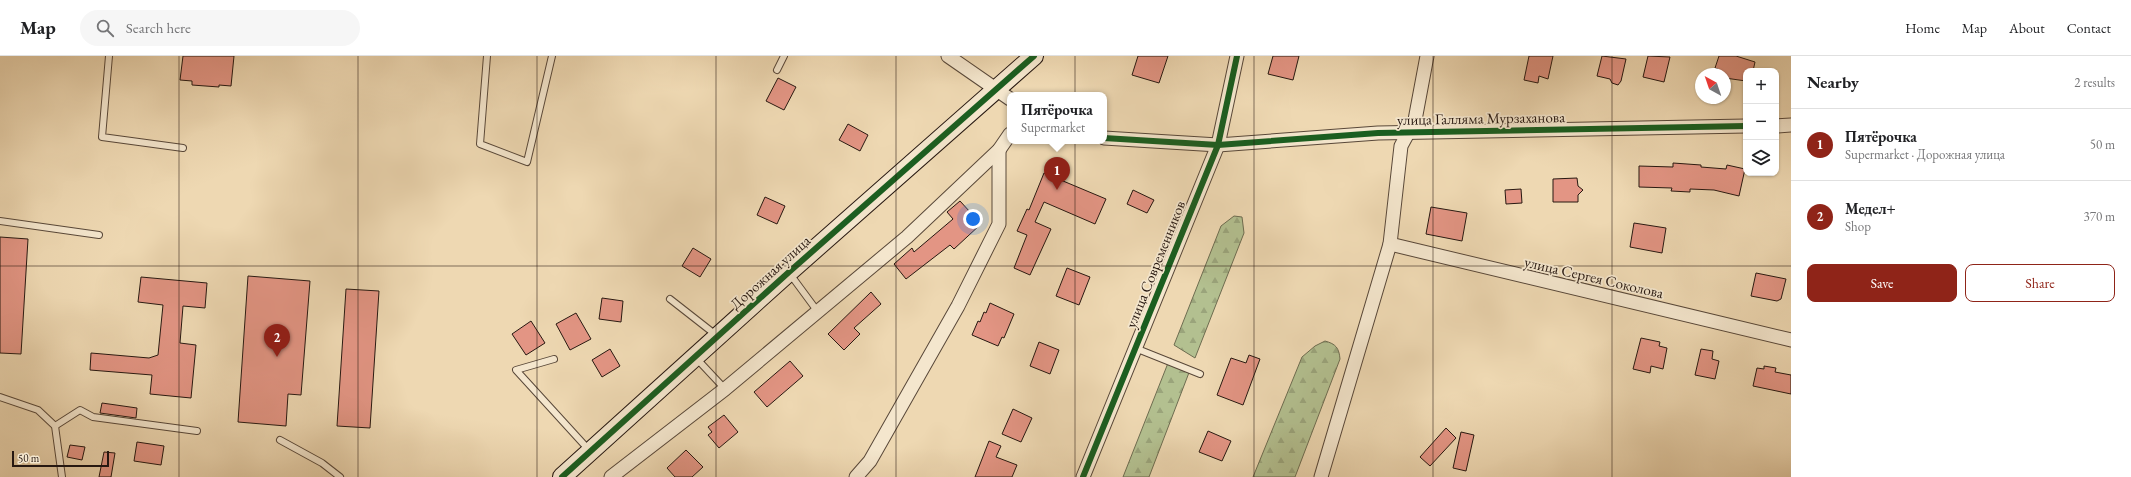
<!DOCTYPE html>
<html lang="en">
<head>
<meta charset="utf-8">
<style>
  :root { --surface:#fff; --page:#f6f6f6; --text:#202124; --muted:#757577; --line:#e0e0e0; --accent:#8f2418 }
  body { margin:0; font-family:"EB Garamond",serif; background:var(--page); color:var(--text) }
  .controls { position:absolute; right:12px; top:12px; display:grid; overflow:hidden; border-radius:8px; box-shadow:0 1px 3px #0004 }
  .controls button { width:36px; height:36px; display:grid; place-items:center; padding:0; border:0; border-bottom:1px solid var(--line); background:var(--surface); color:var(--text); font:20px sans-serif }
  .compass { position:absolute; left:1695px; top:12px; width:36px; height:36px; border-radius:50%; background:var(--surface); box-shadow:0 1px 3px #0004; rotate:320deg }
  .scale { position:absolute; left:12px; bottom:10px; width:97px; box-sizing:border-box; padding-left:4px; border:2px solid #271811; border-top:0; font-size:11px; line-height:14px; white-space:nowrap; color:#271811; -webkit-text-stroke:3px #f4e6cd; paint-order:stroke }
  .you { position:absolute; left:973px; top:163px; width:14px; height:14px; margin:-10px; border:3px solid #fff; border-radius:50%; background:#1a73e8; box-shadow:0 0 0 6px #1a73e833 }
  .badge { display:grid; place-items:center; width:26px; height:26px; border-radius:50%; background:var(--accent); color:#fff; font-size:13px; font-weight:700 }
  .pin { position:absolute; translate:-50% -33px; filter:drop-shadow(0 1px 2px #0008) }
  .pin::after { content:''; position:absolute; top:21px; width:14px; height:12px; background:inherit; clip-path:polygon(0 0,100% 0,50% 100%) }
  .popup { position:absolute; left:1007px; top:36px; width:100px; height:52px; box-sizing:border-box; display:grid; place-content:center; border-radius:8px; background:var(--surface); filter:drop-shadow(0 1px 3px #0005); font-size:13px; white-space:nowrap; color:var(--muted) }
  .popup b { font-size:15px; color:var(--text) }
  .popup::after { content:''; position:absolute; left:50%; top:100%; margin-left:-8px; border:8px solid transparent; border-top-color:var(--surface) }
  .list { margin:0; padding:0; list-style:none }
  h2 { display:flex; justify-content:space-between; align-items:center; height:52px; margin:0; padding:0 16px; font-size:17px }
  h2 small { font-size:13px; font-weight:400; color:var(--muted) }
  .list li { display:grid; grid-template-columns:26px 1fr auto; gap:12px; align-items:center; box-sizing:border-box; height:72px; padding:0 16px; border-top:1px solid var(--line) }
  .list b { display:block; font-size:15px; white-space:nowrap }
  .list p { margin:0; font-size:13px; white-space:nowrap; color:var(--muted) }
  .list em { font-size:13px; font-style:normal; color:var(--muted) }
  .actions { display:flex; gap:8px; padding:12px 16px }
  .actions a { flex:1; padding:9px 0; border:1px solid var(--accent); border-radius:8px; text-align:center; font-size:14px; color:var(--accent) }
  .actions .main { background:var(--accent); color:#fff }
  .icon { flex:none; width:22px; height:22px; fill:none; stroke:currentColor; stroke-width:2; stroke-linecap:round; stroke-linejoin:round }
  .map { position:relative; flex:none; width:1791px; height:421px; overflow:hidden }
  header { display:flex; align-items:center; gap:24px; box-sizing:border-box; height:56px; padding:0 20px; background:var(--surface); border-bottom:1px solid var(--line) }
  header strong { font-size:19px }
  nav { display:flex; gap:22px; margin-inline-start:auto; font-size:14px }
  .search { width:280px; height:36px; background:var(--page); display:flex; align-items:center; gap:10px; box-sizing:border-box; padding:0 14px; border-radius:22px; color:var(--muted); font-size:15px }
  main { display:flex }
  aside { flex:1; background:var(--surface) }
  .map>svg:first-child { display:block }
  .forest { fill:url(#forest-firs); stroke:#6d6c50 }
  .building { fill:#e39584; stroke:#271811 }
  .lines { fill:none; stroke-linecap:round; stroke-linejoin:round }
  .lane-casing { stroke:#594839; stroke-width:8 }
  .street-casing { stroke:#594839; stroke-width:15 }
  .secondary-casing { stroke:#271811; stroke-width:20 }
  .lane { stroke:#f4e6cd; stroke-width:6 }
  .street { stroke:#f4e6cd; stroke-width:13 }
  .secondary { stroke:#f4e6cd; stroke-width:18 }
  .cycleway-casing { stroke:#f4e6cd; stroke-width:8 }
  .cycleway { stroke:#1b5e20; stroke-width:6 }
  .grid { fill:none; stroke:#271811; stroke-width:1; stroke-opacity:0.55 }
  .labels { text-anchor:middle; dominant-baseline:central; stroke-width:3.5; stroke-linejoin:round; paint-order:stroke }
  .street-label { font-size:15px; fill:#271811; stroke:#f4e6cd }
</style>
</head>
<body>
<header>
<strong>Map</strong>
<div class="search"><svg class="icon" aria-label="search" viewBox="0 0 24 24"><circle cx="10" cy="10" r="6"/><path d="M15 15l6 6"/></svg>Search here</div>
<nav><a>Home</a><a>Map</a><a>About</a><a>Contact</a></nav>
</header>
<main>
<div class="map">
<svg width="1791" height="421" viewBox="0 0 1791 421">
  <defs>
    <pattern id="forest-firs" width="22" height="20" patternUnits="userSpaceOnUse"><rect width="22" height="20" fill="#b3c090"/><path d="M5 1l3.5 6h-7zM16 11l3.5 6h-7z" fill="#9aa47b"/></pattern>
  </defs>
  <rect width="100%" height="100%" fill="#eed8b2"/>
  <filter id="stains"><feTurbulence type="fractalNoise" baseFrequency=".005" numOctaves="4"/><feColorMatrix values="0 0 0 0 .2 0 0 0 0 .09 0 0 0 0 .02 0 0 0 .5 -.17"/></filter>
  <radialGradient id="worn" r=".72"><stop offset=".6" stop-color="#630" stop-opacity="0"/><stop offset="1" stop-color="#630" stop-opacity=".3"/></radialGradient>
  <!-- forest -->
  <g class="forest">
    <path d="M 1234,160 L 1242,161 L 1244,177 L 1195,302 L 1174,289 L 1221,170 Z"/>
    <path d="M 1325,285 C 1336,288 1339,292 1340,303 L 1295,421 L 1253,421 L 1302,301 L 1315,290 Z"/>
    <path d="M 1170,302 L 1190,314 L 1149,421 L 1123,421 Z"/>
  </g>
  <!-- building -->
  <g class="building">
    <path d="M 183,0 L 234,0 L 231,30 L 219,29 L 219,31 L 192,29 L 192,25 L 180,24 Z"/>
    <path d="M 1138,0 L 1168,0 L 1159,27 L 1132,19 Z"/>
    <path d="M 1273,0 L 1299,0 L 1293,24 L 1268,18 Z"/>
    <path d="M 1529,0 L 1553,0 L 1548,23 L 1539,20 L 1538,27 L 1524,24 Z"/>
    <path d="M 1602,0 L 1626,3 L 1621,25 L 1618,29 L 1612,27 L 1610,23 L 1597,20 Z"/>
    <path d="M 1648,0 L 1670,1 L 1664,26 L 1643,21 Z"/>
    <path d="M 1719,0 L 1736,0 L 1755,6 L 1753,15 L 1746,15 L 1746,25 L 1725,22 L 1725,18 L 1717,17 L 1718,13 L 1715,12 Z"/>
    <path d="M 778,22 L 796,31 L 784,54 L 766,45 Z"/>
    <path d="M 848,68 L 868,79 L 860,95 L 839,84 Z"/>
    <path d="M 1673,107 L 1701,109 L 1701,111 L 1726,113 L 1727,109 L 1745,113 L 1739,140 L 1714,134 L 1690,133 L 1690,136 L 1671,135 L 1672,132 L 1639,131 L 1639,110 L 1673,111 Z"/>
    <path d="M 1044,117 L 1106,143 L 1095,168 L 1044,146 L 1035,166 L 1051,173 L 1030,219 L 1014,212 L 1027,179 L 1017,175 L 1027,153 L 1029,154 Z"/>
    <path d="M 1577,122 L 1578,130 L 1583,134 L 1578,139 L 1578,146 L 1553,146 L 1553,123 Z"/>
    <path d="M 1521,133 L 1522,147 L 1506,148 L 1505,134 Z"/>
    <path d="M 1133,134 L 1154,144 L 1147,157 L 1127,148 Z"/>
    <path d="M 765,141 L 785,150 L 777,168 L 757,159 Z"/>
    <path d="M 960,145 L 981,168 L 954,193 L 950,189 L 906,223 L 894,208 L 912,192 L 914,196 L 953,163 L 947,156 Z"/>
    <path d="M 1431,151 L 1467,157 L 1462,185 L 1426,178 Z"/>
    <path d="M 1634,167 L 1666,172 L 1662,197 L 1630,191 Z"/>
    <path d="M 0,181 L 28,183 L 21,298 L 0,297 Z"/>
    <path d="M 693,192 L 711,203 L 700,221 L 682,210 Z"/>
    <path d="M 1067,212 L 1090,221 L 1079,249 L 1056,240 Z"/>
    <path d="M 1756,217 L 1786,223 L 1781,243 L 1777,245 L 1751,240 Z"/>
    <path d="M 248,220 L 310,225 L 301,339 L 288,338 L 286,370 L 238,366 Z"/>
    <path d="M 141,221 L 207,227 L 205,252 L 183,250 L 180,287 L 196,289 L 191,342 L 150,338 L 152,319 L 90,314 L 91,297 L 149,302 L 158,299 L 163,249 L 138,246 Z"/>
    <path d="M 346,233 L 379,235 L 370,372 L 337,370 Z"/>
    <path d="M 871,236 L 881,248 L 854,272 L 860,278 L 844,294 L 828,278 Z"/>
    <path d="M 602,242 L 623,245 L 621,266 L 599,263 Z"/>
    <path d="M 990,247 L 1014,258 L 1004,282 L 1002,281 L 998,290 L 972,279 L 978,265 L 980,266 L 984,256 L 986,257 Z"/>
    <path d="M 576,257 L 591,283 L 570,294 L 556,268 Z"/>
    <path d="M 531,265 L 545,287 L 526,299 L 512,278 Z"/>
    <path d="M 1641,282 L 1660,286 L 1659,290 L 1667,292 L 1663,313 L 1651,310 L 1650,317 L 1633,313 Z"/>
    <path d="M 1039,286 L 1059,294 L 1050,318 L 1030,310 Z"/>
    <path d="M 610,293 L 620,310 L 602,321 L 592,304 Z"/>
    <path d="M 1701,293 L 1713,295 L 1712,303 L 1719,305 L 1715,323 L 1695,319 Z"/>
    <path d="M 1249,299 L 1260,303 L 1243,349 L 1217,339 L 1231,302 L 1246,307 Z"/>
    <path d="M 790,305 L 803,320 L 767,351 L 754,336 Z"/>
    <path d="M 1764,310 L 1776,312 L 1775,316 L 1791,319 L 1791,338 L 1753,330 L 1757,312 L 1764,313 Z"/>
    <path d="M 102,347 L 137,352 L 136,362 L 100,357 Z"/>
    <path d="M 1013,353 L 1032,362 L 1021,386 L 1002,378 Z"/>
    <path d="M 724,359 L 738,376 L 719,392 L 708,379 L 712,376 L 708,371 Z"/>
    <path d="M 1446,372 L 1456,382 L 1430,410 L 1420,401 Z"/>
    <path d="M 1208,375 L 1231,385 L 1222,405 L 1199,396 Z"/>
    <path d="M 1461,376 L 1474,379 L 1466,415 L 1453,412 Z"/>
    <path d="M 989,385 L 1001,390 L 996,401 L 1017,409 L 1012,421 L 975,421 Z"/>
    <path d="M 137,386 L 164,390 L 161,409 L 134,405 Z"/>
    <path d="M 70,389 L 85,391 L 82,404 L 67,401 Z"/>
    <path d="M 686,394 L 703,411 L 692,421 L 675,421 L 667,412 Z"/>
    <path d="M 104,396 L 115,397 L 111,421 L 99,421 Z"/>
  </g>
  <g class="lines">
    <defs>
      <g id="lane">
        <path d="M 109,0 L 102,81 L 183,92"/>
        <path d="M 487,0 L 480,88 L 527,106 L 552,0"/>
        <path d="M 777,14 L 784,0"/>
        <path d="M 0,165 L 99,179"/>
        <path d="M 790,218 L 818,256"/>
        <path d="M 670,243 L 716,279"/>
        <path d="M 1135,292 L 1200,318"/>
        <path d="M 696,302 L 725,333"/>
        <path d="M 554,303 L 516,314 L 589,394"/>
        <path d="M 0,341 L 38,354 L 55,370 L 62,421"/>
        <path d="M 55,370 L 80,354 L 93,361 L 197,375"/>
        <path d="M 280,384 L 322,407 L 340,421"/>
      </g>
      <g id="street">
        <path d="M 948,0 L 1010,43"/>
        <path d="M 1776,70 L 1791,69"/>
        <path d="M 1104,82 L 1218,89 L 1378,77 L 1746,70"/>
        <path d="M 1390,188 L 1791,284"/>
        <path d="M 611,421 L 725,333 L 907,181 L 999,94 L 1010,78"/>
        <path d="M 856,421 L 870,405 L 958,250 L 999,168 L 999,94"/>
        <path d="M 1083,421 L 1218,89 L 1237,0"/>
        <path d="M 1321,421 L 1390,188 L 1401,90 L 1415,64 L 1427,0"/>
      </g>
      <path id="secondary" d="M 562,421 L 789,216 L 1034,0"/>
    </defs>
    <!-- lane casing -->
    <use href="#lane" class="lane-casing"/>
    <!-- street casing -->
    <use href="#street" class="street-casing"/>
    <!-- secondary casing -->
    <use href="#secondary" class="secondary-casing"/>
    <!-- lane -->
    <use href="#lane" class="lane"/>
    <!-- street -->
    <use href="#street" class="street"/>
    <!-- secondary -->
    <use href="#secondary" class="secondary"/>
    <defs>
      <g id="cycleway">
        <path d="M 1104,82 L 1218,89 L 1378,77 L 1746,70"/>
        <path d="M 562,421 L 789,216 L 1034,0"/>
        <path d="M 1083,421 L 1218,89 L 1237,0"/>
      </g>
    </defs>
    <!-- cycleway casing -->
    <use href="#cycleway" class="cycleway-casing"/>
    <!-- cycleway -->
    <use href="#cycleway" class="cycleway"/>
  </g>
  <!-- grid -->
  <path class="grid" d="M 179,0 L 179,421M 358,0 L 358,421M 537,0 L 537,421M 716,0 L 716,421M 896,0 L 896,421M 1075,0 L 1075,421M 1254,0 L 1254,421M 1433,0 L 1433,421M 1612,0 L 1612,421M 0,210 L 1791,210"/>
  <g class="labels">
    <!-- street labels -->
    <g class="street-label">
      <text transform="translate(1481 62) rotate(-1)">улица Галляма Мурзаханова</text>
      <text transform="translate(1155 208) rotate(-68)">улица Современников</text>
      <text transform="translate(770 216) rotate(-42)">Дорожная улица</text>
      <text transform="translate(1594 221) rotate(13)">улица Сергея Соколова</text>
    </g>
  </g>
  <rect width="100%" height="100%" filter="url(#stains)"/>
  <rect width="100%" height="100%" fill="url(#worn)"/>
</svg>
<div class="controls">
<button>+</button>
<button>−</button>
<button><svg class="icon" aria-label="layers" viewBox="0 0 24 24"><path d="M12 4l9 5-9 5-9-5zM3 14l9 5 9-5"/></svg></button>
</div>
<svg class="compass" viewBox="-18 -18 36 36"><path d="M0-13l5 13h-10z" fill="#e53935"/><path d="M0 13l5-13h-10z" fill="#757577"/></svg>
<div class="scale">50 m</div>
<div class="you"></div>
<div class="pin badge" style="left:1057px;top:134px">1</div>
<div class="popup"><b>Пятёрочка</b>Supermarket</div>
<div class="pin badge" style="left:277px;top:301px">2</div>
</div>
<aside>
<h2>Nearby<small>2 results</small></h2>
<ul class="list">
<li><span class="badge">1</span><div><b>Пятёрочка</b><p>Supermarket · Дорожная улица</p></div><em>50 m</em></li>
<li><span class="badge">2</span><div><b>Медел+</b><p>Shop</p></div><em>370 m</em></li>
</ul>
<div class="actions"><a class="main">Save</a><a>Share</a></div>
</aside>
</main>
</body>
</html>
